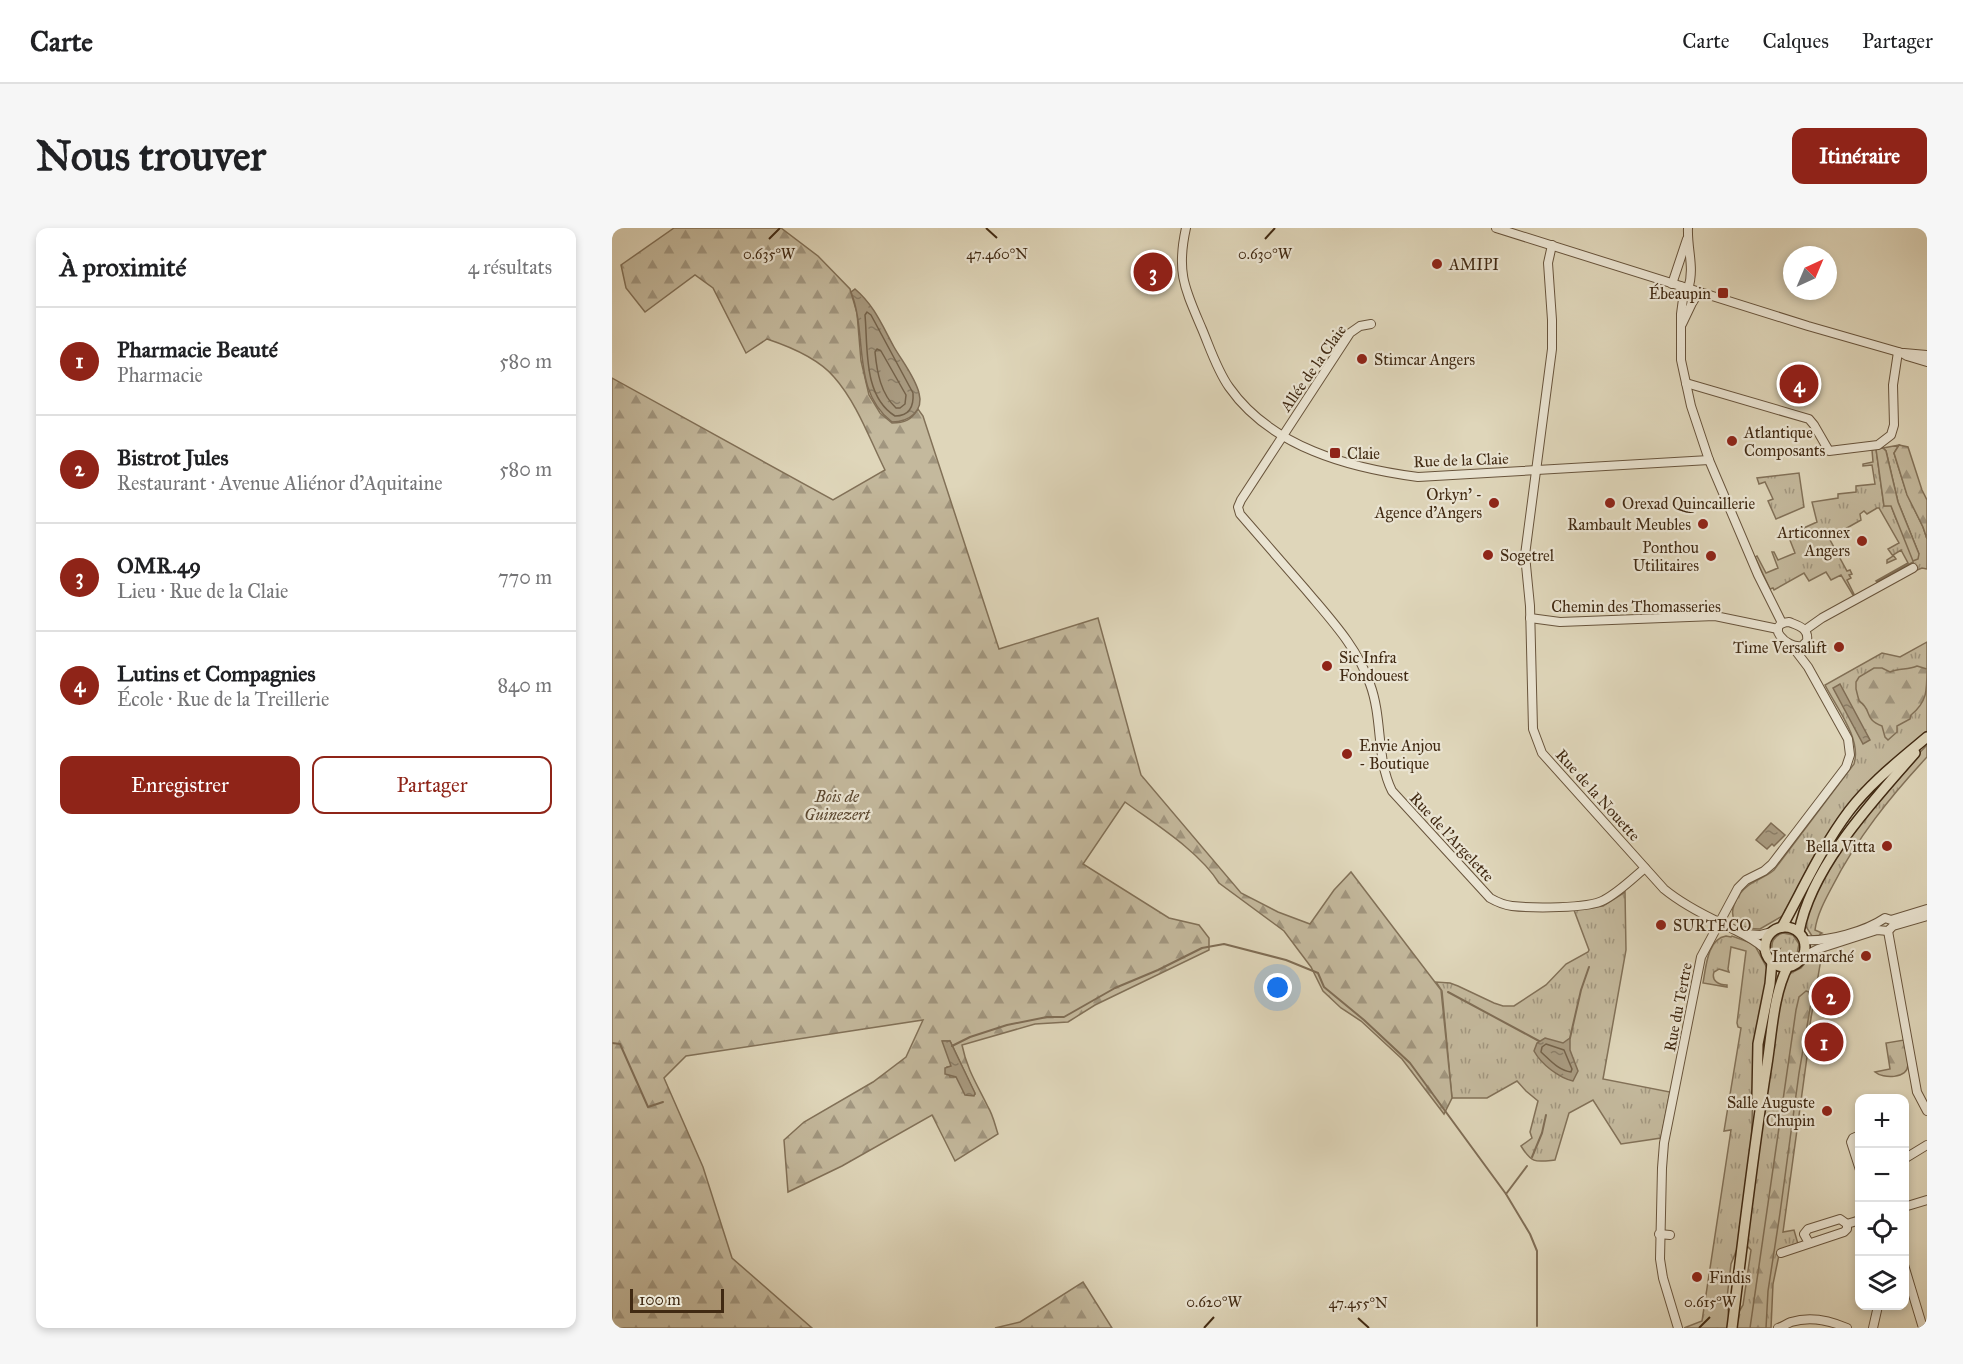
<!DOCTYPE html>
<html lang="fr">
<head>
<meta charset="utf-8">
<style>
  :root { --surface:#fff; --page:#f6f6f6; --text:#202124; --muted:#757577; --line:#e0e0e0; --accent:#8f2418 }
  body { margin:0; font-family:"IM FELL Great Primer",serif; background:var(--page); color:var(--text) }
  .controls { position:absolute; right:18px; bottom:18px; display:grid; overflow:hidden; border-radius:12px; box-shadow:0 3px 9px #0003 }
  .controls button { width:54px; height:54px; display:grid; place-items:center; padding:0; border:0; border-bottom:2px solid var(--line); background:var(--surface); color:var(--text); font:30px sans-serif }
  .compass { position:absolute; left:1171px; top:18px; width:54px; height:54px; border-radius:50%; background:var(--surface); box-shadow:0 3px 9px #0003; rotate:44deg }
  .scale { position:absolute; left:18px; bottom:15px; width:94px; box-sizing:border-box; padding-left:6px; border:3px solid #402912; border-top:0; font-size:16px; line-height:21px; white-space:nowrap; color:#402912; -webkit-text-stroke:4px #eae4d2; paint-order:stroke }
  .you { position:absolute; left:666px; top:760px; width:21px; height:21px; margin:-15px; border:4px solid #fff; border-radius:50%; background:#1a73e8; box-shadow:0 0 0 9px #1a73e833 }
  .badge { display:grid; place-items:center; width:39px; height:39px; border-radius:50%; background:var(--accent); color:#fff; font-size:20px; font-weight:700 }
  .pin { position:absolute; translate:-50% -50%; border:3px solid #fff; box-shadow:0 2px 6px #0006 }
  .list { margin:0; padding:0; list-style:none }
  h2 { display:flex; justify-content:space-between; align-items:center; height:78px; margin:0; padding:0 24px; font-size:26px }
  h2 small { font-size:20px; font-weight:400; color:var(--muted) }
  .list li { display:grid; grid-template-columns:39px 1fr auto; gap:18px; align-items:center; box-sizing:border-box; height:108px; padding:0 24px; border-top:2px solid var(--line) }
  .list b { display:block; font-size:22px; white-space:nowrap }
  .list p { margin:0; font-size:20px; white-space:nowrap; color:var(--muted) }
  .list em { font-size:20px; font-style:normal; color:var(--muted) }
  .actions { display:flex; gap:12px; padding:18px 24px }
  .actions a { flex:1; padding:14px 0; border:2px solid var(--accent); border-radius:12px; text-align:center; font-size:21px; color:var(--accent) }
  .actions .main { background:var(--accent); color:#fff }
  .icon { flex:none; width:33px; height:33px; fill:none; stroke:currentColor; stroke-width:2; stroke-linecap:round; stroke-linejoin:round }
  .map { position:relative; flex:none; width:1315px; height:1100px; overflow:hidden; border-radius:12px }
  header { display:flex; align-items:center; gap:36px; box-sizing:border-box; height:84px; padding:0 30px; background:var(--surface); border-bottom:2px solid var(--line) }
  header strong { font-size:28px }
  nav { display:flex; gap:33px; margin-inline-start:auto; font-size:21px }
  .intro { display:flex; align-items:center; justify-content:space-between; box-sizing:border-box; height:144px; padding:0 36px }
  h1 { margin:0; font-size:42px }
  .button { padding:15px 27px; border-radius:12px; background:var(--accent); color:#fff; font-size:21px; font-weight:700 }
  main { display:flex; gap:36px; padding:0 36px }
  aside { flex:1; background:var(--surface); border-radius:12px; box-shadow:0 3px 9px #0003 }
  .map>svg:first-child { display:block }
  .grass { fill:url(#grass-tufts); stroke:#827158; stroke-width:1.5 }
  .forest { fill:url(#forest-firs); stroke:#827158; stroke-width:1.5; fill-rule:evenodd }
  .water { fill:url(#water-ripples); stroke:#7f6d55; stroke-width:1.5 }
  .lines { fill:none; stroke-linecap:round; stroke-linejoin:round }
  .shore { stroke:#74624a; stroke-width:1.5 }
  .stream { stroke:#7f6d55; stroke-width:2 }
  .minor-casing { stroke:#68543c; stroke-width:10 }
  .major-casing { stroke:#402912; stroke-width:12 }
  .minor { stroke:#eae4d2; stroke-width:8 }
  .major { stroke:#dfd6ba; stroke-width:9 }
  .ticks { fill:none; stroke:#402912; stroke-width:2 }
  .poi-dot { fill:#8f2418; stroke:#eae4d2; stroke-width:2 }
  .labels { text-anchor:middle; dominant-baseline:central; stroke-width:4.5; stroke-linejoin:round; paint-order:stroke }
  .poi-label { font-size:16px; fill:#402912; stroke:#eae4d2; text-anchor:start }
  .street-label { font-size:16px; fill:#402912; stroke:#eae4d2 }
  .park-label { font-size:16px; font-style:italic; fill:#5a462e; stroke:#eae4d2 }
  .ticks-label { font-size:15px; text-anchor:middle; fill:#402912; stroke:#eae4d2; stroke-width:4.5; stroke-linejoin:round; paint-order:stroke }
</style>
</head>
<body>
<header>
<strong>Carte</strong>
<nav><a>Carte</a><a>Calques</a><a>Partager</a></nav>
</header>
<div class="intro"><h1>Nous trouver</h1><a class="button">Itinéraire</a></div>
<main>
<aside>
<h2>À proximité<small>4 résultats</small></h2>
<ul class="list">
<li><span class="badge">1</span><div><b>Pharmacie Beauté</b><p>Pharmacie</p></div><em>580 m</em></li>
<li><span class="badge">2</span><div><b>Bistrot Jules</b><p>Restaurant · Avenue Aliénor d'Aquitaine</p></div><em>580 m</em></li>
<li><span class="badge">3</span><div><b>OMR.49</b><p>Lieu · Rue de la Claie</p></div><em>770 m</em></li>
<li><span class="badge">4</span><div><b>Lutins et Compagnies</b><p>École · Rue de la Treillerie</p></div><em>840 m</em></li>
</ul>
<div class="actions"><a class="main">Enregistrer</a><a>Partager</a></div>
</aside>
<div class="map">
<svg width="1315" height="1100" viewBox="0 0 1315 1100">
  <defs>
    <pattern id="grass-tufts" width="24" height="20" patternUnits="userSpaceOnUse" patternTransform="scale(1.5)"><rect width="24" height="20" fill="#c4b99d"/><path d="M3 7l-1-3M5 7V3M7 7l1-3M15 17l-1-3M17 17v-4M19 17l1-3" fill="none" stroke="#a1967f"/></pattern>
    <pattern id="forest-firs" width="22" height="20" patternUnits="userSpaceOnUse" patternTransform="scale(1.5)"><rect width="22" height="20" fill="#c4b99d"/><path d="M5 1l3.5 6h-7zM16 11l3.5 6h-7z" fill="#a1967f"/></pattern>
    <pattern id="water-ripples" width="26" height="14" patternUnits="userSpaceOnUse" patternTransform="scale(1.5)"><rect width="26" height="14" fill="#a99b81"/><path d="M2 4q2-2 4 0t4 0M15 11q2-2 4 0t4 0" fill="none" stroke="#8b7e68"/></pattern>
  </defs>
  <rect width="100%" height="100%" fill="#dfd6ba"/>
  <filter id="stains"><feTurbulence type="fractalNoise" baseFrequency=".00333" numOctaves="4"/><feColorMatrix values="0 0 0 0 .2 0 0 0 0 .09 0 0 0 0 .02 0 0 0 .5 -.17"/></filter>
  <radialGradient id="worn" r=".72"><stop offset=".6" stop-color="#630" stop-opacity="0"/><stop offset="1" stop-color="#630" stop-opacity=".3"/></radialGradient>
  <!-- grass -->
  <g class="grass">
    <path d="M 1287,217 L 1282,225 L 1295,266 L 1311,299 L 1315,311 L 1315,341 L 1310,340 L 1305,342 L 1301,334 L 1265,354 L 1264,353 L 1296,335 L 1289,322 L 1281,327 L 1284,331 L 1275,335 L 1275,332 L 1281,328 L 1276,321 L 1287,315 L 1267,280 L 1265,280 L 1255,286 L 1252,283 L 1248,286 L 1249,292 L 1217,310 L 1235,343 L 1238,342 L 1240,346 L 1237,347 L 1239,350 L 1235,352 L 1242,366 L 1241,367 L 1229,347 L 1219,352 L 1214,344 L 1197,353 L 1192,345 L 1162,362 L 1161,360 L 1158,361 L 1143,329 L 1145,328 L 1154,345 L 1166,340 L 1160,324 L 1162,324 L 1166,332 L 1183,325 L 1176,307 L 1205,294 L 1200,274 L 1226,270 L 1226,266 L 1244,264 L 1244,258 L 1263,256 L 1260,237 L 1251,238 L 1251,236 L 1261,234 L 1260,222 L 1264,221 L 1272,278 L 1279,277 L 1284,291 L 1307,326 L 1286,274 L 1274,223 L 1271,220 Z"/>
    <path d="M 1187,245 L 1192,279 L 1164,291 L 1156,273 L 1161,271 L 1153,254 L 1147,256 L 1145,250 Z"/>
    <path d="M 1315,414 L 1315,503 L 1255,560 L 1172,687 L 1148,701 C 1142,701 1134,700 1129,697 C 1111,688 1126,665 1137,657 C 1145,651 1154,649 1162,642 L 1242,536 C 1250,511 1224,479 1213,457 L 1270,425 L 1288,429 Z"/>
    <path d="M 1315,517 L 1315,529 C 1278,569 1245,610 1220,659 C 1213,672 1205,687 1203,702 L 1210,705 L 1208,706 L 1208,708 L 1200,708 L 1193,697 L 1197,683 L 1195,682 L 1229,619 L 1292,541 Z"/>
    <path d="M 1013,664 L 1014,722 L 991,851 L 1058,864 L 1049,910 L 1009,916 L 981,872 L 957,885 L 943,932 C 924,934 920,936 909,918 L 920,910 L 918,904 L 926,873 L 914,863 L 905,853 L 875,870 L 840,870 L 830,763 L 824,754 L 838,755 L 846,758 L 882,775 L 891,778 L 902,778 L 934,757 L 954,736 L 976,724 L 977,722 L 962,682 L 991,678 Z"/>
    <path d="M 1171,705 L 1181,707 L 1187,716 L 1185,726 C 1179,733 1172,734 1164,730 L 1168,721 L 1161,725 C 1158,715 1161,708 1171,705 Z"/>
    <path d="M 1114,708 L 1119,709 L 1120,708 L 1142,716 L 1156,742 L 1142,835 L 1139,922 L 1127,1016 L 1119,1036 L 1115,1070 L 1117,1091 L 1116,1100 L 1072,1100 L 1090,1093 L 1119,902 L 1112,903 L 1129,800 L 1126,799 L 1125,795 L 1134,723 L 1119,719 L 1116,741 L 1117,744 L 1107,741 L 1102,744 C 1099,753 1107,757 1115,757 L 1115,759 L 1091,755 C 1094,740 1095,711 1114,708 Z"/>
    <path d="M 1209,725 L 1211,729 L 1208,737 L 1193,826 L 1195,829 L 1171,1004 L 1182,1002 L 1186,1016 L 1168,1022 L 1161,1056 L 1159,1100 L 1123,1100 L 1125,1087 L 1131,1077 L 1139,1022 L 1134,1017 L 1163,804 L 1172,754 L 1177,746 L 1189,740 L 1198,729 Z"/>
  </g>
  <!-- forest -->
  <g class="forest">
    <path d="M 62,0 L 169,0 L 206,28 L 238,61 L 245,85 L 249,133 L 257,167 L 268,185 L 280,195 C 293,195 299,192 306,181 L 311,188 L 387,421 L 486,390 L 529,547 L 629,665 L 666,684 L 698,696 L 722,662 L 739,644 L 829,762 L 840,870 L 832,886 L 790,831 L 749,793 L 729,780 L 711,763 L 699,739 L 672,703 L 607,655 C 587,623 543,596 513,574 L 471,636 L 557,690 L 587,697 L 597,710 L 597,722 L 483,777 L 456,794 L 423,796 L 350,817 C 355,842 366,858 376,879 C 381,887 383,897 386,906 L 343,933 L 320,887 L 230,938 L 176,964 L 172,912 L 192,894 L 261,854 L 294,829 L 311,792 L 74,828 L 52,850 L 91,939 L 120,1030 L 200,1100 L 0,1100 L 0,150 L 221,272 L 273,242 C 258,212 245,175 222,149 C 206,130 179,119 155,111 L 134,125 L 101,60 L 83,47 L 33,84 L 14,60 L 9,37 ZM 331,813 L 338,813 L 363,866 L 359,866 L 344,849 L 338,849 L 335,839 L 340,838 Z"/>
    <path d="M 1287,217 L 1296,219 L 1310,262 L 1315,272 L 1315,311 L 1311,299 L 1295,267 L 1282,225 Z"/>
    <path d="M 1271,220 L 1274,223 L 1286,274 L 1307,326 L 1306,331 L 1301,333 L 1279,278 L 1272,278 L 1264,221 Z"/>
    <path d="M 1305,438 L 1315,441 C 1315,463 1315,474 1299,487 L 1298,491 L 1285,498 L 1285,504 L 1276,512 L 1273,509 L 1270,498 C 1251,491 1261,482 1247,473 L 1244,461 L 1244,454 L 1247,449 L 1262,440 L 1270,440 L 1278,444 C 1287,440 1296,442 1305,438 Z"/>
    <path d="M 1194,763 L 1197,764 L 1199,775 L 1187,845 L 1168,985 L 1156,1063 L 1154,1100 L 1138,1100 L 1184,782 L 1187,769 Z"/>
    <path d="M 1292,812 C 1293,820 1296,829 1296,837 C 1295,851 1271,851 1263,844 L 1278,841 L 1274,815 Z"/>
    <path d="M 471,1054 L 500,1100 L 383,1100 L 408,1094 Z"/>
  </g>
  <!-- water -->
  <g class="water">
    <path d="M 243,61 C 262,77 270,97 282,119 C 290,133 303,149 307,165 C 312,183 297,194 280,194 C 239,163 256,107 239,64 Z"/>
    <path d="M 1228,456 L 1258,512 L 1251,516 L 1221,460 Z"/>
    <path d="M 1159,595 L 1173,607 L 1162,618 L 1160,616 L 1155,621 L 1144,612 Z"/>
    <path d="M 933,810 L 951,815 L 958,810 L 958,822 L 966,843 L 961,853 C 947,850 929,836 922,823 L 925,815 Z"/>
    <path d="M 330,813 L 338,813 L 363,865 L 362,868 L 353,867 L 344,849 L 333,846 L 333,840 L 339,838 Z"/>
  </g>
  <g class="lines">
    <!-- shore -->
    <g class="shore">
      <path d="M 255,84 L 259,87 L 301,165 C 302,179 297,188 283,188 C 251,168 256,120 253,87 Z"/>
      <path d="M 265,121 L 269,123 L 294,167 L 293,176 L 288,180 L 284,180 C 269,166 265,145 263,124 Z"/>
      <path d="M 934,816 L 952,822 L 960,841 L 959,844 C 947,843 938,832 929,824 L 930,819 Z"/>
    </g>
    <!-- stream -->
    <g class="stream">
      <path d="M 836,764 L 927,813"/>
      <path d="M 958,810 L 969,762 L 977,739"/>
      <path d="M 0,815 L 8,816 L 36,879 L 51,874"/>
      <path d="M 340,818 L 358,809 L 395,797 L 435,789 L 452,789 L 503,760 L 546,742 L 590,720 L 612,716 L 674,732 L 706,745 L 712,759 L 752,792 L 798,835 L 894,966"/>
      <path d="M 920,929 L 930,905 L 934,887"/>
      <path d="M 915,938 L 894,966 L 918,1006 L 925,1023 L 925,1098"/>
    </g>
    <defs>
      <g id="minor">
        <path d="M 574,0 C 564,45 573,61 590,101 C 598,120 605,142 617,159 C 659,219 737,240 806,249 L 1097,232"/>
        <path d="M 884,0 L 1196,98 L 1290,125 L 1295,128 L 1315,134"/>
        <path d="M 940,17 L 936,35 L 940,92 L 940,121 L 913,327 L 918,378 L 921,501 L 930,525 L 1052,661 C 1069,675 1090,686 1109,695 C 1124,703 1140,709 1153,721"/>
        <path d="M 1060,56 L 1075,11"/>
        <path d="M 1068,58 L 1071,71 L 1069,86 L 1069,132 L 1079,178 L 1097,232 L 1146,347 L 1170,395"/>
        <path d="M 1076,61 C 1083,40 1075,21 1076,0"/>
        <path d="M 759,96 L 748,98 L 738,105 L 629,272 L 626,279 L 628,286 C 650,311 672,337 694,362 C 719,392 745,419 758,456 C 771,491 764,531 780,563 L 878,670 C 885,674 892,677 900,678 C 919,680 976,681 992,672 C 1007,664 1020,651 1033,640"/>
        <path d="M 1070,96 L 1080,75 L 1087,64"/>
        <path d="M 1292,125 L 1315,127"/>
        <path d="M 1074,155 L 1197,191 L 1202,197 L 1217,223 L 1266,217 L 1279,207 L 1282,197 L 1281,157 L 1286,124"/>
        <path d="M 918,390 L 948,394 L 1103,388 L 1166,401"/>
        <path d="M 1177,394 C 1187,398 1197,400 1195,413 L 1190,418 C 1174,421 1152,396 1177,394 Z"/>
        <path d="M 1193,402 L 1210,390 L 1301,340"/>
        <path d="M 1276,703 L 1305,864 L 1315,883"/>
        <path d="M 1133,706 L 1148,707 L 1159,704"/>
        <path d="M 1192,712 C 1216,714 1254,703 1273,690 L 1279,692 L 1315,681"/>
        <path d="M 1190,729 L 1206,721 L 1265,702 L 1276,703 L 1281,698 L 1315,688"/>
        <path d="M 1248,907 L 1241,910 L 1239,914 L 1248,942"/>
        <path d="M 1292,931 L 1315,917"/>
        <path d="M 1292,979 L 1315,972"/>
        <path d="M 1235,996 L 1248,992"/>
        <path d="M 1047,1006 L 1058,1007"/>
        <path d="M 1169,1025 L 1232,1004 L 1235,1001 L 1235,996 L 1228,991 L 1196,1001 L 1192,1006 L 1197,1015"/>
        <path d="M 1292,1037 L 1311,1100"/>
        <path d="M 1066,1100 L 1051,1050 L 1048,1031 L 1050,940 L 1052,915 L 1089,729 L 1126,660 L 1134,652 L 1152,643 L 1160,636 L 1234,539 L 1238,527 L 1236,511 L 1196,439 L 1180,418"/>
        <path d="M 1166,1100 C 1170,1099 1174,1096 1179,1094 C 1198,1088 1217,1092 1235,1100"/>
        <path d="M 1261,1100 L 1266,1078"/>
      </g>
      <g id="major">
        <path d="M 1170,699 C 1192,659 1210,619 1237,583 C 1259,554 1288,532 1315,509"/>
        <circle cx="1173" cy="719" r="20"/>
        <path d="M 1187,704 C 1199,639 1260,574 1303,525"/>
        <path d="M 1145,869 L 1146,816 L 1158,756 L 1160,734"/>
        <path d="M 1120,1100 C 1131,1012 1141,924 1155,836 C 1160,805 1161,767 1176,738"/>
      </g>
    </defs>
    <!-- minor casing -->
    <use href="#minor" class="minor-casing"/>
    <!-- major casing -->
    <use href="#major" class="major-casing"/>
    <!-- minor -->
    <use href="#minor" class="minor"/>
    <!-- major -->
    <use href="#major" class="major"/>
  </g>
  <!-- ticks -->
  <path class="ticks" d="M 374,0 L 385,10M 157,11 L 168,0M 653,11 L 663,0M 746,1090 L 757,1100M 592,1100 L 602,1089M 1087,1100 L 1098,1089"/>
  <!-- markers -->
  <g class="poi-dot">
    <circle cx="825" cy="36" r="6"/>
    <rect x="1105" y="59" width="12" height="12" rx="3"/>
    <circle cx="750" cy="131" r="6"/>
    <circle cx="1120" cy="213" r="6"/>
    <rect x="717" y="219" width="12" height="12" rx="3"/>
    <circle cx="882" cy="275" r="6"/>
    <circle cx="998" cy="275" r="6"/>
    <circle cx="1091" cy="296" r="6"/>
    <circle cx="1250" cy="313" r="6"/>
    <circle cx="876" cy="327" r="6"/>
    <circle cx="1099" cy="328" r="6"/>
    <circle cx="1227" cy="419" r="6"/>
    <circle cx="715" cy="438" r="6"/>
    <circle cx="735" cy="526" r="6"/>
    <circle cx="1275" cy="618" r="6"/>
    <circle cx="1049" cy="697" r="6"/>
    <circle cx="1254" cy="728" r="6"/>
    <circle cx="1215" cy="883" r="6"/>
    <circle cx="1085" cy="1049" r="6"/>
  </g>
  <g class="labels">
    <!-- poi labels -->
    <g class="poi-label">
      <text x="837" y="36">AMIPI</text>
      <text x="1099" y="65" text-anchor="end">Ébeaupin</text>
      <text x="762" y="131">Stimcar Angers</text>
      <text x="1132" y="204">Atlantique<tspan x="1132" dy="18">Composants</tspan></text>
      <text x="735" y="225">Claie</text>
      <text x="870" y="266" text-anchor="end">Orkyn' -<tspan x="870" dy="18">Agence d'Angers</tspan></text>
      <text x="1010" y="275">Orexad Quincaillerie</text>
      <text x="1079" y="296" text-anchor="end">Rambault Meubles</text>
      <text x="1238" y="304" text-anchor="end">Articonnex<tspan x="1238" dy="18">Angers</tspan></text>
      <text x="1087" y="319" text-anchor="end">Ponthou<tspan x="1087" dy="18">Utilitaires</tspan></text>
      <text x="888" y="327">Sogetrel</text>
      <text x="1215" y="419" text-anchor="end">Time Versalift</text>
      <text x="727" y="429">Sic Infra<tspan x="727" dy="18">Fondouest</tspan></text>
      <text x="747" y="517">Envie Anjou<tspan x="747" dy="18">- Boutique</tspan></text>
      <text x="1263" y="618" text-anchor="end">Bella Vitta</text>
      <text x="1061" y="697">SURTECO</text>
      <text x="1242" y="728" text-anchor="end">Intermarché</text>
      <text x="1203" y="874" text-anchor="end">Salle Auguste<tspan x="1203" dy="18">Chupin</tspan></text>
      <text x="1097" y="1049">Findis</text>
    </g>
    <!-- street labels -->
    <g class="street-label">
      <text transform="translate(701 140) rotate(-55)">Allée de la Claie</text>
      <text transform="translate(849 232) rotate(-2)">Rue de la Claie</text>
      <text x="1024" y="378">Chemin des Thomasseries</text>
      <text transform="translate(986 567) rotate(48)">Rue de la Nouette</text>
      <text transform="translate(840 609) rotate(47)">Rue de l'Argelette</text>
      <text transform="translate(1066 779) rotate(-79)">Rue du Tertre</text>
    </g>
    <!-- park labels -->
    <g class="park-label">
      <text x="225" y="568">Bois de<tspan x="225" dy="18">Guinezert</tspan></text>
    </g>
  </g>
  <g class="ticks-label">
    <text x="385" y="31">47.460°N</text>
    <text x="157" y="31">0.635°W</text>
    <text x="653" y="31">0.630°W</text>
    <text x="602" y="1079">0.620°W</text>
    <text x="1098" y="1079">0.615°W</text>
    <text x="746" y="1080">47.455°N</text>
  </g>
  <rect width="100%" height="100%" filter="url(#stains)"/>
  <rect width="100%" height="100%" fill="url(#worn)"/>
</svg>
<div class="controls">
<button>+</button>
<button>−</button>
<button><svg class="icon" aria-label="locate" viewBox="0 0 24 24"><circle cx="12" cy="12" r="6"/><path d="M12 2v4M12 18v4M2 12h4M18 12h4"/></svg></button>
<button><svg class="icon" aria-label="layers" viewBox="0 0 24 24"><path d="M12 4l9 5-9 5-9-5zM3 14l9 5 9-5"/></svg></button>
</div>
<svg class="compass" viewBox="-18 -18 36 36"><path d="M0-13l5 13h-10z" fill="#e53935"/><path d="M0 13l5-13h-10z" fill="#757577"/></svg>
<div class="scale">100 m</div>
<div class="you"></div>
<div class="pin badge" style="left:1212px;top:814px">1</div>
<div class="pin badge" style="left:1219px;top:768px">2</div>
<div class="pin badge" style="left:541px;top:44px">3</div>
<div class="pin badge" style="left:1187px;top:156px">4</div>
</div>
</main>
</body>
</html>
